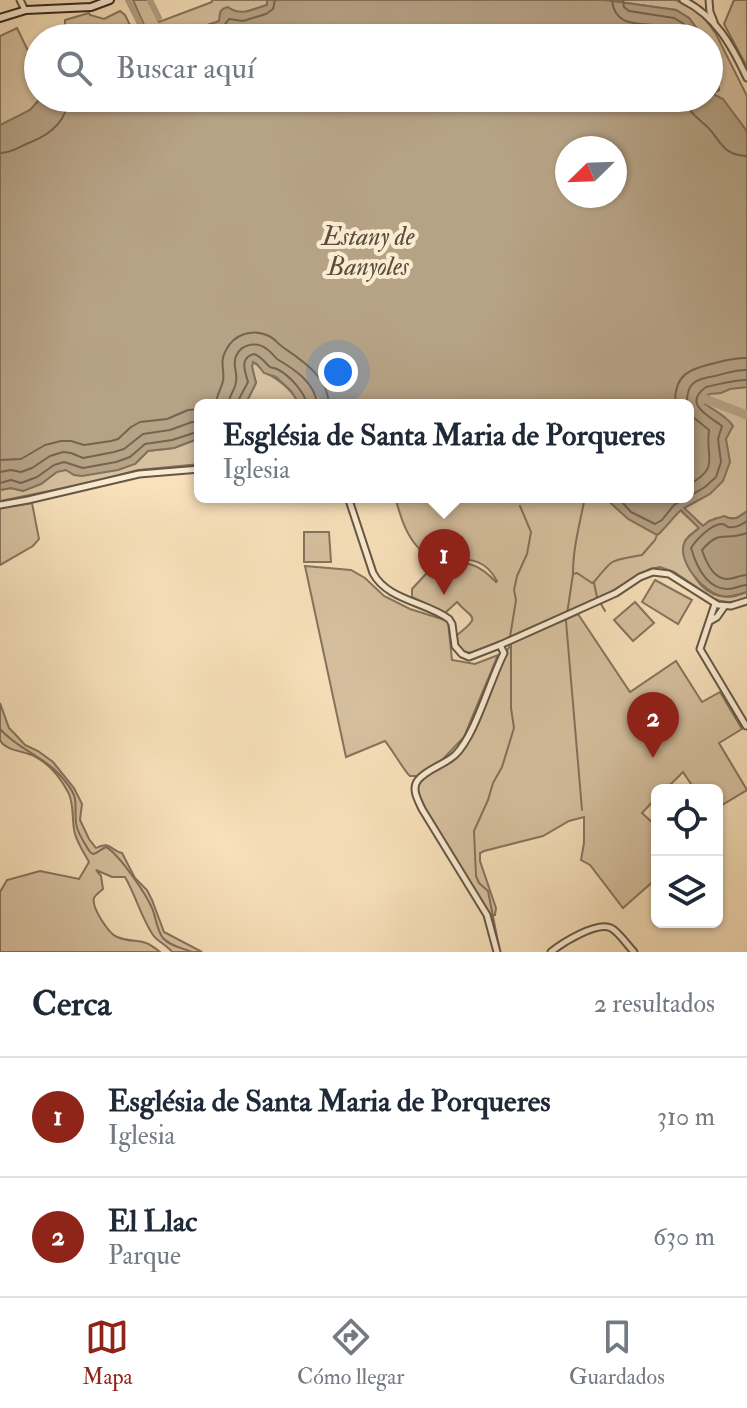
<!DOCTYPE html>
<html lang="es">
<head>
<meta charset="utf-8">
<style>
  :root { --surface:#fff; --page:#f6f6f7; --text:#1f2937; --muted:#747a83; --line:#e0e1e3; --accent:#8f2418 }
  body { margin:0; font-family:"IM FELL Double Pica",serif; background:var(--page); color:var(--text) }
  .controls { position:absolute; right:24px; bottom:24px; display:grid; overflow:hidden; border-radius:12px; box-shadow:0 2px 6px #0004 }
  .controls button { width:72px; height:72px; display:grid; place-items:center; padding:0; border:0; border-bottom:2px solid var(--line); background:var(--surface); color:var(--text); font:40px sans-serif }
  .compass { position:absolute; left:555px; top:136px; width:72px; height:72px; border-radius:50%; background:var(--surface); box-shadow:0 2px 6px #0004; rotate:247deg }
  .you { position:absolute; left:338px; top:372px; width:28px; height:28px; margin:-20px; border:6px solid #fff; border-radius:50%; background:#1a73e8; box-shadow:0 0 0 12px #1a73e833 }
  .badge { display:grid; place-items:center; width:52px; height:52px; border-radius:50%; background:var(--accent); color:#fff; font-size:26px; font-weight:700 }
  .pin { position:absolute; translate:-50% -66px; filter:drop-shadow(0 2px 4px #0008) }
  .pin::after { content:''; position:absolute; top:42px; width:28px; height:24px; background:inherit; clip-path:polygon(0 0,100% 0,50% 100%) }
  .popup { position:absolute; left:194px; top:399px; width:500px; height:104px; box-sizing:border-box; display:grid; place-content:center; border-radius:12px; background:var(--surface); filter:drop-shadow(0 2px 6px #0005); font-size:26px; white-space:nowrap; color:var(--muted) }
  .popup b { font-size:30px; color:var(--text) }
  .popup::after { content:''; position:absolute; left:50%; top:100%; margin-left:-16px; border:16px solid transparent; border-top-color:var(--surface) }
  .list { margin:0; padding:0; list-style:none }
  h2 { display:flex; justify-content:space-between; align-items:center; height:104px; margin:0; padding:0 32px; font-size:34px }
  h2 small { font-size:26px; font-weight:400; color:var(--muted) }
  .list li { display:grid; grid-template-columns:52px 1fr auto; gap:24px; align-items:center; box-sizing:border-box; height:120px; padding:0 32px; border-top:2px solid var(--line) }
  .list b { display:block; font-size:30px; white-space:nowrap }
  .list p { margin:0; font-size:26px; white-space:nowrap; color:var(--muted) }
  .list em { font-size:26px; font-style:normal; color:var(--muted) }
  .icon { flex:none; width:44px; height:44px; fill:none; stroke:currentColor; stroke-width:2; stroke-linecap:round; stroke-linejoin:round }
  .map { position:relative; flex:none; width:747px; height:952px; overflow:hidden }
  .search { position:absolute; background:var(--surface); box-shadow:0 2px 6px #0004; left:24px; right:24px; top:24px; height:88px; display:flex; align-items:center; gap:20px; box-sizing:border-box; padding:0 28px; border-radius:44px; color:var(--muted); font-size:30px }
  .sheet { height:344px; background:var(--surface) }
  nav { display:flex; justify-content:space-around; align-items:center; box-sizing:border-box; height:112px; border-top:2px solid var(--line); background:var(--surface); font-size:22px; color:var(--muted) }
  nav a { display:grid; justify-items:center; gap:4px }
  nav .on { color:var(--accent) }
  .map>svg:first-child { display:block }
  .green { fill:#d7c1a0; stroke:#86745e; stroke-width:2 }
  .water { fill:#b6a285; stroke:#83715b; stroke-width:2; fill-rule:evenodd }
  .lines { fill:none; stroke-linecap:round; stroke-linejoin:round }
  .shore { stroke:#766451; stroke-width:2 }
  .stream { stroke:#83715b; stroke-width:2 }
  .canal { stroke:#b6a285; stroke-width:6 }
  .river { stroke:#b6a285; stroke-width:9 }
  .street-casing { stroke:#665644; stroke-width:9 }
  .secondary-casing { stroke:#36271d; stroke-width:10 }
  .street { stroke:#faecd3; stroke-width:5 }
  .secondary { stroke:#faecd3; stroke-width:6 }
  .labels { text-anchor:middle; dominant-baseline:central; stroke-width:8; stroke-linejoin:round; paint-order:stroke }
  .water-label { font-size:26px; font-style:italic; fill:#5c4c3c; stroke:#faecd3 }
</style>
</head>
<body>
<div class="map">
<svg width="747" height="952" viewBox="0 0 747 952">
  <rect width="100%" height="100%" fill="#f8e1bb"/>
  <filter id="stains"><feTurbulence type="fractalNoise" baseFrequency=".0025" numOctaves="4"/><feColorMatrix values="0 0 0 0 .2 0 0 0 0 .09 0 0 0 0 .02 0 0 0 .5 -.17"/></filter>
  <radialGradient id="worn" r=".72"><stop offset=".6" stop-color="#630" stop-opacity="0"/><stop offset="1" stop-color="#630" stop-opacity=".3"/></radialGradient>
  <!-- green -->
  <g class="green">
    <path d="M 133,0 L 148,0 L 159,22 L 212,2 L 212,0 L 267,0 L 267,5 L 242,13 L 230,9 L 231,11 L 216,23 L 210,24 L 188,33 L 183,35 L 176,32 L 142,38 L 141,29 L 145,27 Z"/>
    <path d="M 605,0 L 676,0 L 694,9 L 705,19 L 716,34 L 747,96 L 747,135 L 746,130 L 713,95 L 712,93 L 719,90 L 709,51 L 709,38 L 704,38 L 689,18 L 676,10 Z"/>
    <path d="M 734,0 L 747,0 L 747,67 L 724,24 Z"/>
    <path d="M 120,11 L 125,15 L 131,27 L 125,30 L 126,33 L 111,38 L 63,38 L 61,34 L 64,33 L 62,27 L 65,25 L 65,20 L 89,13 L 90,15 L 104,19 Z"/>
    <path d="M 17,28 L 31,57 L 38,54 L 38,98 L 41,98 L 30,110 L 0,128 L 0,36 Z"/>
    <path d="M 253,362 C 259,365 262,371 268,374 C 281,381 293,391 300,405 L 245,405 L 256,383 L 252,367 Z"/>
    <path d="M 747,387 L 747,511 L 737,518 L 716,518 L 703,526 L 684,508 L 706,496 L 703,407 L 705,390 Z"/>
    <path d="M 200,438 L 200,464 L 138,470 L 93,482 L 0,501 L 0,490 L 11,488 L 23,491 L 41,484 L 63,465 L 135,464 L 148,451 L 174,448 Z"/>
    <path d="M 395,497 L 607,497 L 659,534 L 680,510 L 699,528 L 689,536 L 683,548 C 689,571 701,597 728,597 C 735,597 741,594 747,592 L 747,598 C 735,602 726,604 714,599 L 674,572 L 660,567 L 650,569 L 607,594 L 486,649 C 471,655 455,656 457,635 C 483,615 471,619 457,602 L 445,613 L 412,597 L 412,589 L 436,563 L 440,562 C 467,562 477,562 496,582 L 497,581 C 475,540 440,576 415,544 C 404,530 400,514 395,497 Z"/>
    <path d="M 32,503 L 39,539 L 33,546 L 0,565 L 0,508 Z"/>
    <path d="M 304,532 L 329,532 L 331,562 L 304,562 Z"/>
    <path d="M 305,566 L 351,570 L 365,578 L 384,596 L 410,609 L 445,620 L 448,622 L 452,660 L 475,664 L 498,655 L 464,737 L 443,759 L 418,776 L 410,776 L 408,774 C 402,767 389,745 385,741 L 346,757 Z"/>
    <path d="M 655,580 L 692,600 L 678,624 L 642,602 Z"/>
    <path d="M 635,602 L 654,623 L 633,641 L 614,620 Z"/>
    <path d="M 578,614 L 630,692 L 676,661 L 702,702 L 720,692 L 742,729 L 719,743 L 747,790 L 717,808 L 717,790 L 695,790 L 683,772 L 665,790 L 657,790 L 657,797 L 642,813 L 657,827 L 657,878 L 623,908 L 590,865 L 581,860 L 584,843 L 584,817 L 569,821 L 543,836 L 484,851 L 480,853 L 480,861 L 496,908 L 495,915 L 490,915 L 423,808 C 419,798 415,791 420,780 L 456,756 L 469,739 L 506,652 L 512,643 Z"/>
    <path d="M 0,703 L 9,728 L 14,733 L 25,745 L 38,751 L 53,762 L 74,788 L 82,804 L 80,820 L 89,839 L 96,848 C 110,840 111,851 122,853 L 135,878 L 147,890 L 152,900 L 164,932 L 202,952 L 172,952 C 167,945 158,942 153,935 C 141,917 136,896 125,877 L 112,877 L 96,870 L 101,876 L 103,889 C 101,891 95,895 94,898 C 91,907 109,934 117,937 C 136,945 140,935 160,952 L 0,952 L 0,892 L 7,880 L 40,871 L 79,879 L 89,862 C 84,853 78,844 75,834 C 71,819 75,805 68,792 C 60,777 48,763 34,756 C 25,751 5,751 0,740 C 0,733 0,712 0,703 Z"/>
  </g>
  <!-- water -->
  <g class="water">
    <path d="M 267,0 L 605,0 L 676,10 L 689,18 L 704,38 L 142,38 L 172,27 L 183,34 L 219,21 C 220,13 219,9 228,7 C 240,17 253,9 267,5 Z"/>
    <path d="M 709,51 L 719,90 L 713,94 L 723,99 L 746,130 L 747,135 L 747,387 L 730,389 L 721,393 L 710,394 L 706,396 L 705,404 C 714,410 728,417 733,426 L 726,439 L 730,462 L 723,481 L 710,494 L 684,508 L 703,526 L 709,521 L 724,516 C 734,521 738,518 747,511 L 747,592 C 738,594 731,598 722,596 C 704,593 675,560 685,541 C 688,536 695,532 699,528 L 681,510 C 672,518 666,528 657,535 L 628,519 L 604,497 L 688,497 L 688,405 L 300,405 L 291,391 L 276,377 L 264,373 L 257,364 L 253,362 L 252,367 L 256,383 L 245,405 L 200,405 L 200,438 L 174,448 L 148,451 L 135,464 L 118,470 L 82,476 L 74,475 L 66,470 L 57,472 L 41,484 L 23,491 L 11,488 L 0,490 L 0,125 L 30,110 L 40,99 L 709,98 ZM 567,148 L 615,148 L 615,196 L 567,196 Z"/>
  </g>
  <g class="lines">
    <!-- shore -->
    <g class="shore">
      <path d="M 612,0 C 615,34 652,19 673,29 C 677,30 680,35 683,38"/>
      <path d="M 623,0 L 624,7 L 629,11 L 674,18 L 684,24 L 695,38"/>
      <path d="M 198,38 L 222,28 L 229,19 L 243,21 L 266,14 L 273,9 L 275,0"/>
      <path d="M 685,98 C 688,111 694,115 703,123 C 721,137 719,155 747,156"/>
      <path d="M 0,153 C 13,153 20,146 31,142 C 51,134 67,120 68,98"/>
      <path d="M 216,405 C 216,395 221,390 223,381 C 225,370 219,362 226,350 C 234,334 253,328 269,336 C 275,339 278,344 284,348 C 304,362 328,377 329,405"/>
      <path d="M 228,405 C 229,395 236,389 236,381 C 238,372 232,366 236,356 C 242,343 258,341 268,350 C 269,350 276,358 277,359 C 294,369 316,383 317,405"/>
      <path d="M 238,405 L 239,399 L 248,382 C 245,371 239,358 254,354 C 262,357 264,362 270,367 C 272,368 275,368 277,369 C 289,375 305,392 307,405"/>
      <path d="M 675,405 C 674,374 689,369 715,363 C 726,360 735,358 747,358"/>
      <path d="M 687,405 C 686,382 696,379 715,376 C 727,373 733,370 747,370"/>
      <path d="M 688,409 L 693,417 L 709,430 C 705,460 721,467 688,485"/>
      <path d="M 0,460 L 21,459 L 45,445 L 61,441 L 71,441 L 84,445 L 111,441 L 118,439 L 131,427 L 140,422 L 167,419 L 188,410 L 200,409"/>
      <path d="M 0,472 L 11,470 L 21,472 L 32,468 L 50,456 L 63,452 L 71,453 L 83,458 L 114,452 L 124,449 L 143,434 L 170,430 L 192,422 L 200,421"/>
      <path d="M 0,483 L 11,480 L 21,483 L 37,477 L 54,465 L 64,462 L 83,468 L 116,462 L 130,457 L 145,444 L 172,440 L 200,431"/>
      <path d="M 615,497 L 622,502 L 631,512 L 655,524 L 662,520 L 674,505 L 688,497"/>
      <path d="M 688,497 L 705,487 L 716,477 L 721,462 L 718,439 L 722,426 C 709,416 682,404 706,387 C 720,384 733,380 747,380"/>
      <path d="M 747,521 C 741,525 736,528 728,527 C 726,526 725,524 722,524 C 711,524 696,540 691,548 C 696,565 706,589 728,589 C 735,589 740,585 747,585"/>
      <path d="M 747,533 C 724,542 721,528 702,550 C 706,562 713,579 727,579 C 734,579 740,575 747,575"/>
    </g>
    <!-- stream -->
    <g class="stream">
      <path d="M 573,573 C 573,547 580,523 585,497"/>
      <path d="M 594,583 L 597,597 L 605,611"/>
      <path d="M 510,637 L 516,600 L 514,590 L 517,576 L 527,554 L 531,532 L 520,506"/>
      <path d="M 0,729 C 18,750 47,757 65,781 C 80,799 74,804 76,823 C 77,833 85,844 90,852 L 93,854 C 98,853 101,849 106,847 C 119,854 146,894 152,908 C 156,917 157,931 163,938 C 170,946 182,948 192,952"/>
      <path d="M 582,810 L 566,621 L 573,574 L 577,573 L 592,583 L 594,582 C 615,556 611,561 642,555 L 655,540 L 657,535"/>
      <path d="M 500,952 L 488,891 L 479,883 L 476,876 L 474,831 L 488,800 L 493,783 L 502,767 L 514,728 L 511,708 L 511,645"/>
    </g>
    <!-- canal -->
    <g class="canal">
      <path d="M 128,0 L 141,26"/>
      <path d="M 150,0 L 159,18"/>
    </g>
    <!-- river -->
    <path class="river" d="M 705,399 L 747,415"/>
    <defs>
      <g id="street">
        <path d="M 20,0 L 25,10"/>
        <path d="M 683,0 C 716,16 732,46 747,78"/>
        <path d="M 709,0 L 710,12 L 714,22"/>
        <path d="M 348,497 L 373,573 C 387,600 426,602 449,619 L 452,624 L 455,646 L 462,654 L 469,657 L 500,645 L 616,593 L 640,577 L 653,572 L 669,574 L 718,605 L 731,606 L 747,601"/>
        <path d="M 0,505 L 28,500 L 139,474 L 200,469"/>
        <path d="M 715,604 L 700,649 L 746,726"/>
        <path d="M 710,621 L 717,617 L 724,607"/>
        <path d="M 497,952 L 487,915 L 422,809 C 418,800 411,789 418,780 C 427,769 444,765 455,755 C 475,736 490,680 504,653 L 500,645"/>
        <path d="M 551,952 C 562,943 597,921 611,928 C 619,932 627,945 634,952"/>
      </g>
      <path id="secondary" d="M 0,18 L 26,10 L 91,7 L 110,0"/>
    </defs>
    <!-- street casing -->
    <use href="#street" class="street-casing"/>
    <!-- secondary casing -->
    <use href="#secondary" class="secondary-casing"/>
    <!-- street -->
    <use href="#street" class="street"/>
    <!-- secondary -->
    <use href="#secondary" class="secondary"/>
  </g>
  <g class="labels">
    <!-- water labels -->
    <g class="water-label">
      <text x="368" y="237">Estany de<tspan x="368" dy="30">Banyoles</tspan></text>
    </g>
  </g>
  <rect width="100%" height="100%" filter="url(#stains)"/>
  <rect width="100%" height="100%" fill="url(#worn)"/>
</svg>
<div class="controls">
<button><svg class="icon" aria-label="locate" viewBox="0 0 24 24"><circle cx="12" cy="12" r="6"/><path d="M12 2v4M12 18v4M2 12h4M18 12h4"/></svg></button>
<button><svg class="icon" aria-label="layers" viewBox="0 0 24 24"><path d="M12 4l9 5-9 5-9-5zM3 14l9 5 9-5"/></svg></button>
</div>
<svg class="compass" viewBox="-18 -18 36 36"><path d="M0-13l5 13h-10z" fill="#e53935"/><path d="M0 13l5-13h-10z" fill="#747a83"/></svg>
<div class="you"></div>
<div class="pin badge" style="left:444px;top:595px">1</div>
<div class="popup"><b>Església de Santa Maria de Porqueres</b>Iglesia</div>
<div class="pin badge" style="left:653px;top:758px">2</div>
<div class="search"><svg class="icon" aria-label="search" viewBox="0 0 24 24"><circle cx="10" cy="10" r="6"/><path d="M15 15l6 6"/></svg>Buscar aquí</div>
</div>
<section class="sheet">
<h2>Cerca<small>2 resultados</small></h2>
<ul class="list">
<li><span class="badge">1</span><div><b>Església de Santa Maria de Porqueres</b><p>Iglesia</p></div><em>310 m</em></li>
<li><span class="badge">2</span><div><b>El Llac</b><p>Parque</p></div><em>630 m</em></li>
</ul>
</section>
<nav>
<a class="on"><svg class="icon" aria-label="map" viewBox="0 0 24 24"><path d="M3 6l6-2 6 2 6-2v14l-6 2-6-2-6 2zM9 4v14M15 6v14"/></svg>Mapa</a>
<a><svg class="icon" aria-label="directions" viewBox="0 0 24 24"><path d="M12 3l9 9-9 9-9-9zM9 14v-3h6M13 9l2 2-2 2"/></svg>Cómo llegar</a>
<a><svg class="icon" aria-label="saved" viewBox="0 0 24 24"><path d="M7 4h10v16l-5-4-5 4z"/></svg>Guardados</a>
</nav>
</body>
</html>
